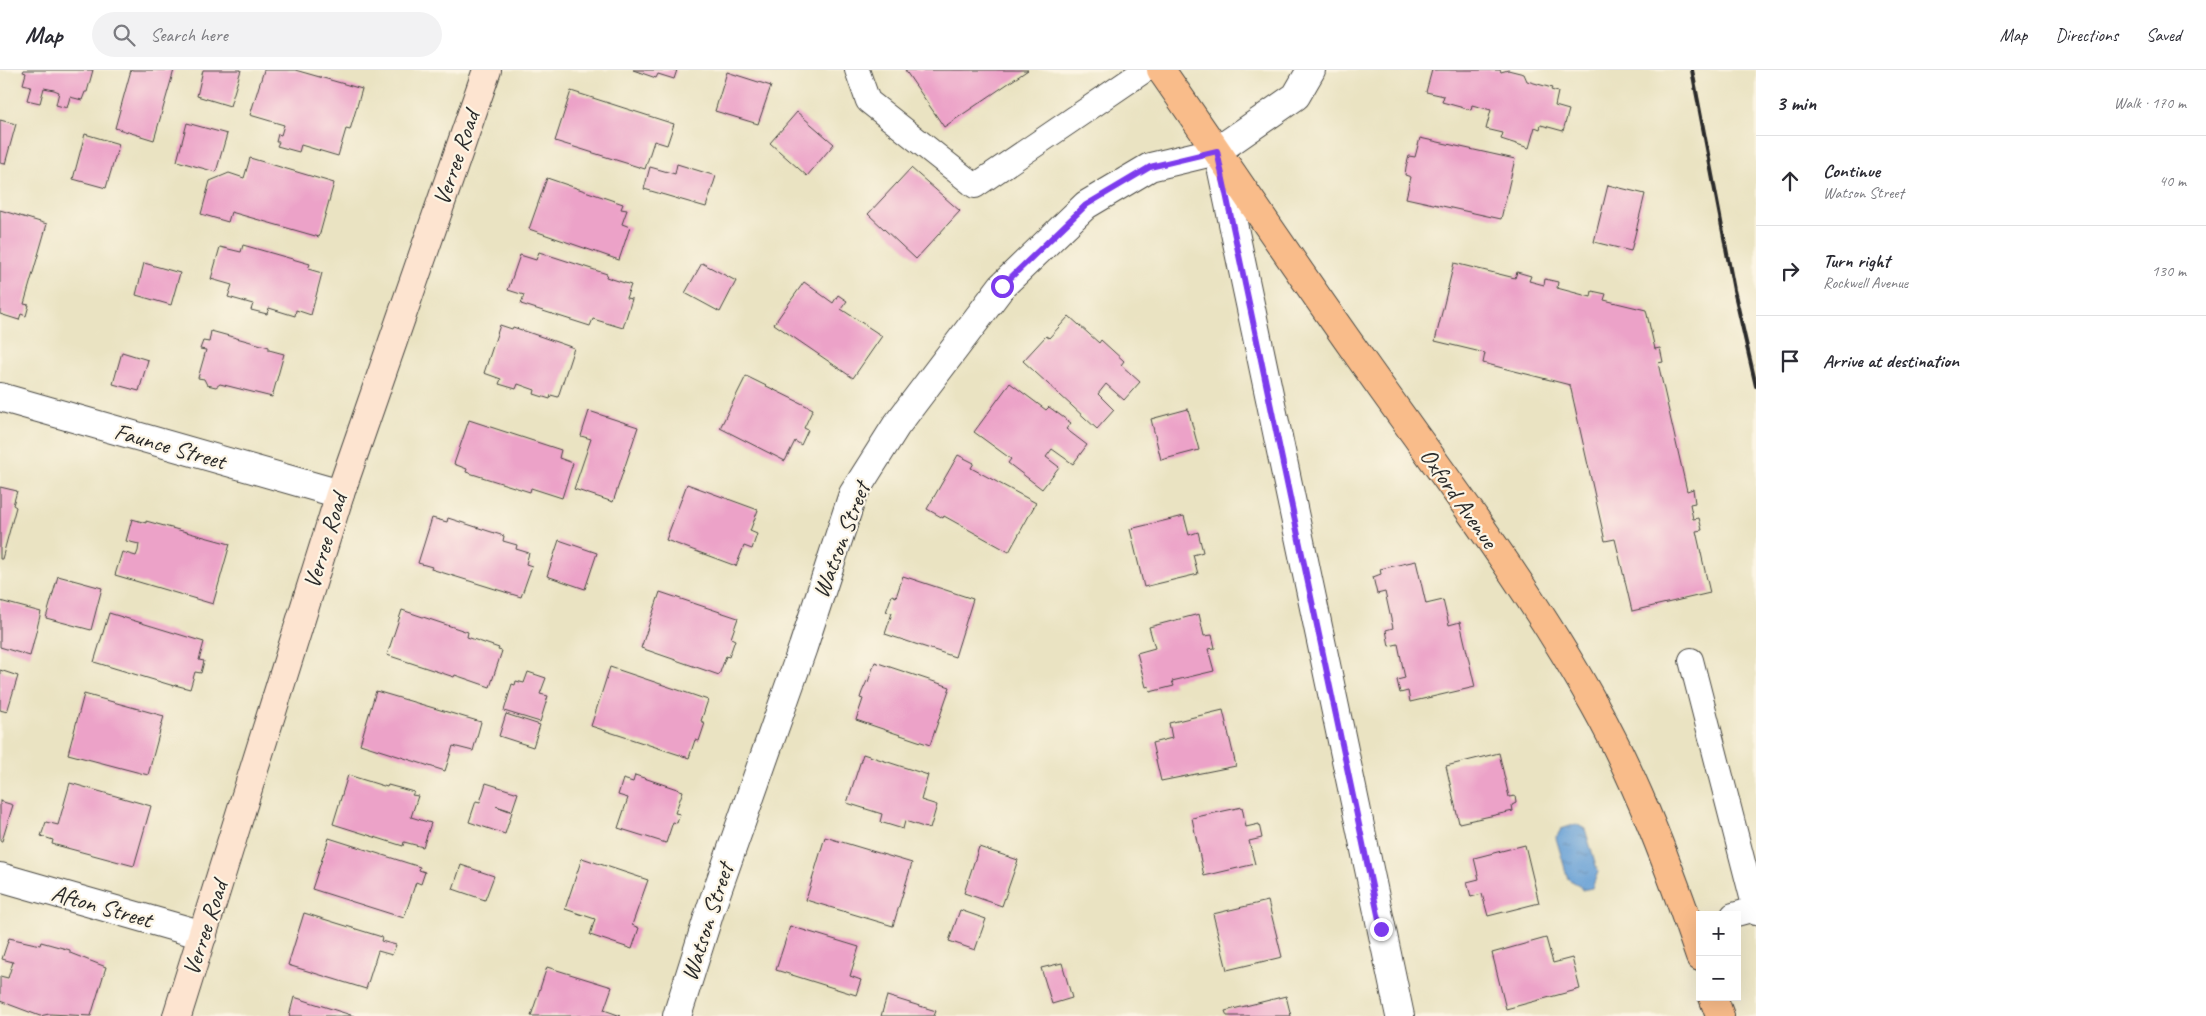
<!DOCTYPE html>
<html lang="en">
<head>
<meta charset="utf-8">
<style>
  :root { --surface:#fff; --page:#f2f2f3; --text:#2b2b33; --muted:#7c7c81; --line:#e1e1e2 }
  body { margin:0; font-family:Caveat,sans-serif; background:var(--page); color:var(--text) }
  .controls { position:absolute; right:15px; bottom:15px; display:grid; overflow:hidden; border-radius:0px; box-shadow:0 5px 20px #0002 }
  .controls button { width:45px; height:45px; display:grid; place-items:center; padding:0; border:0; border-bottom:1px solid var(--line); background:var(--surface); color:var(--text); font:25px sans-serif }
  .stop { position:absolute; width:15px; height:15px; margin:-11px; border:4px solid #7c3aed; border-radius:50%; background:#fff }
  .stop.end { background:#7c3aed; border-color:#fff; box-shadow:0 1px 5px #0008 }
  .list { margin:0; padding:0; list-style:none }
  h2 { display:flex; justify-content:space-between; align-items:center; height:65px; margin:0; padding:0 20px; font-size:21px }
  h2 small { font-size:16px; font-weight:400; color:var(--muted) }
  .list li { display:grid; grid-template-columns:32px 1fr auto; gap:15px; align-items:center; box-sizing:border-box; height:90px; padding:0 20px; border-top:1px solid var(--line) }
  .list b { display:block; font-size:19px; white-space:nowrap }
  .list p { margin:0; font-size:16px; white-space:nowrap; color:var(--muted) }
  .list em { font-size:16px; font-style:normal; color:var(--muted) }
  .icon { flex:none; width:28px; height:28px; fill:none; stroke:currentColor; stroke-width:2; stroke-linecap:round; stroke-linejoin:round }
  .map { position:relative; flex:none; width:1756px; height:946px; overflow:hidden }
  header { display:flex; align-items:center; gap:30px; box-sizing:border-box; height:70px; padding:0 25px; background:var(--surface); border-bottom:1px solid var(--line) }
  header strong { font-size:24px }
  nav { display:flex; gap:28px; margin-inline-start:auto; font-size:18px }
  .search { width:350px; height:45px; background:var(--page); display:flex; align-items:center; gap:12px; box-sizing:border-box; padding:0 18px; border-radius:28px; color:var(--muted); font-size:19px }
  main { display:flex }
  aside { flex:1; background:var(--surface) }
  .map>svg:first-child { display:block }
  .water { fill:url(#water-ripples); stroke:#4a6680 }
  .building { fill:#eca2c8 }
  .lines { fill:none; stroke-linecap:round; stroke-linejoin:round }
  .lane-casing { stroke:#484742; stroke-width:26 }
  .street-casing { stroke:#484742; stroke-width:30 }
  .secondary-casing { stroke:#484742; stroke-width:30 }
  .primary-casing { stroke:#484742; stroke-width:30 }
  .lane { stroke:#fff; stroke-width:24 }
  .street { stroke:#fff; stroke-width:28 }
  .secondary { stroke:#fde4d0; stroke-width:28 }
  .primary { stroke:#f9bc8a; stroke-width:28 }
  .rail { stroke:#2b2b2b; stroke-width:4 }
  .route { stroke:#7c3aed; stroke-width:6 }
  .labels { text-anchor:middle; dominant-baseline:central; stroke-width:4.5; stroke-linejoin:round; paint-order:stroke }
  .street-label { font-size:24px; fill:#2b2b2b; stroke:#fcf5e5 }
</style>
</head>
<body>
<header>
<strong>Map</strong>
<div class="search"><svg class="icon" aria-label="search" viewBox="0 0 24 24"><circle cx="10" cy="10" r="6"/><path d="M15 15l6 6"/></svg>Search here</div>
<nav><a>Map</a><a>Directions</a><a>Saved</a></nav>
</header>
<main>
<div class="map">
<svg width="1756" height="946" viewBox="0 0 1756 946">
  <defs>
    <pattern id="water-ripples" width="26" height="14" patternUnits="userSpaceOnUse" patternTransform="scale(1.25)"><rect width="26" height="14" fill="#68a0d6"/><path d="M2 4q2-2 4 0t4 0M15 11q2-2 4 0t4 0" fill="none" stroke="#5683ae"/></pattern>
  </defs>
  <rect width="100%" height="100%" fill="#fcf5e5"/>
  <filter id="ink" filterUnits="userSpaceOnUse"><feTurbulence type="fractalNoise" baseFrequency=".02" numOctaves="2"/><feDisplacementMap in="SourceGraphic" scale="10" xChannelSelector="R" yChannelSelector="G"/><feConvolveMatrix kernelMatrix="1 2 1 2 8 2 1 2 1" color-interpolation-filters="sRGB"/></filter>
  <filter id="wash" filterUnits="userSpaceOnUse"><feTurbulence type="fractalNoise" baseFrequency=".0096" numOctaves="4" result="noise"/><feDisplacementMap in="SourceGraphic" scale="20" xChannelSelector="R" yChannelSelector="G"/><feGaussianBlur stdDeviation="1.12" result="paint"/><feColorMatrix in="noise" values="0 0 0 0 0 0 0 0 0 0 0 0 0 0 0 0 0 1.4 0 .05"/><feComposite in="paint" operator="in"/></filter>
  <g filter="url(#wash)">
    <rect width="100%" height="100%" fill="#eae3c2"/>
    <!-- water -->
    <path class="water" d="M 1576,754 L 1585,759 L 1598,802 L 1592,818 L 1582,820 L 1579,815 L 1568,809 L 1556,768 L 1561,759 Z"/>
    <g id="blocks">
      <!-- building -->
      <g class="building">
        <path d="M 24,0 L 93,0 L 87,22 L 85,22 L 82,30 L 70,27 L 67,38 L 56,35 L 59,22 L 54,20 L 44,18 L 40,33 L 27,30 L 31,16 L 23,14 L 26,3 L 23,2 Z"/>
        <path d="M 131,0 L 174,0 L 154,70 L 115,58 Z"/>
        <path d="M 203,0 L 241,0 L 230,36 L 197,26 Z"/>
        <path d="M 264,0 L 295,0 L 362,19 L 350,60 L 346,59 L 338,86 L 301,75 L 299,82 L 277,76 L 279,72 L 276,72 L 278,64 L 281,65 L 284,55 L 250,45 Z"/>
        <path d="M 633,0 L 677,0 L 674,9 L 658,4 L 656,8 Z"/>
        <path d="M 905,0 L 1028,0 L 944,57 Z"/>
        <path d="M 1432,0 L 1500,0 L 1501,2 L 1508,0 L 1524,4 L 1527,11 L 1552,18 L 1551,20 L 1558,22 L 1555,36 L 1569,40 L 1563,61 L 1541,55 L 1540,59 L 1535,57 L 1529,78 L 1501,69 L 1503,63 L 1486,59 L 1491,40 L 1472,35 L 1471,40 L 1442,32 L 1444,26 L 1426,22 Z"/>
        <path d="M 727,2 L 771,16 L 758,54 L 715,41 Z"/>
        <path d="M 571,21 L 674,54 L 667,75 L 654,71 L 645,99 L 555,71 Z"/>
        <path d="M 797,42 L 834,74 L 807,106 L 770,73 Z"/>
        <path d="M 0,50 L 16,54 L 5,94 L 0,93 Z"/>
        <path d="M 187,53 L 227,64 L 216,102 L 177,91 Z"/>
        <path d="M 85,64 L 119,74 L 106,118 L 73,109 Z"/>
        <path d="M 1420,68 L 1515,89 L 1501,149 L 1406,128 L 1411,107 L 1405,105 L 1406,97 L 1409,86 L 1415,87 Z"/>
        <path d="M 250,88 L 334,113 L 319,167 L 231,142 L 228,152 L 201,144 L 210,111 L 229,103 L 244,108 Z"/>
        <path d="M 677,94 L 716,106 L 706,137 L 644,119 L 650,97 L 675,104 Z"/>
        <path d="M 911,98 L 960,141 L 916,189 L 868,144 Z"/>
        <path d="M 547,108 L 623,134 L 621,139 L 627,140 L 622,154 L 630,157 L 619,190 L 529,159 Z"/>
        <path d="M 1608,115 L 1645,124 L 1631,181 L 1594,172 Z"/>
        <path d="M 0,140 L 47,154 L 24,234 L 29,235 L 26,246 L 21,244 L 19,250 L 0,244 Z"/>
        <path d="M 243,175 L 310,194 L 308,199 L 322,203 L 311,245 L 296,240 L 295,246 L 269,238 L 267,244 L 251,240 L 253,234 L 228,227 L 232,215 L 211,209 L 220,177 L 241,182 Z"/>
        <path d="M 539,182 L 607,204 L 606,207 L 631,215 L 626,228 L 632,229 L 623,258 L 593,249 L 590,256 L 521,234 L 524,225 L 508,220 L 520,185 L 536,190 Z"/>
        <path d="M 144,193 L 180,203 L 171,235 L 136,225 Z"/>
        <path d="M 702,193 L 736,211 L 720,242 L 685,223 Z"/>
        <path d="M 1454,193 L 1515,208 L 1517,202 L 1531,206 L 1529,211 L 1544,215 L 1545,209 L 1558,212 L 1557,218 L 1591,227 L 1592,221 L 1606,224 L 1604,230 L 1646,240 L 1655,279 L 1660,278 L 1663,292 L 1658,293 L 1687,421 L 1693,419 L 1695,433 L 1690,434 L 1693,449 L 1699,448 L 1702,460 L 1696,461 L 1710,523 L 1632,541 L 1615,469 L 1605,471 L 1570,315 L 1483,293 L 1485,283 L 1435,271 Z"/>
        <path d="M 804,212 L 833,233 L 838,225 L 847,231 L 841,239 L 882,266 L 853,308 L 774,254 Z"/>
        <path d="M 1069,246 L 1099,273 L 1101,270 L 1124,291 L 1121,295 L 1140,312 L 1124,330 L 1106,314 L 1098,324 L 1114,340 L 1097,359 L 1023,291 L 1046,266 L 1049,268 Z"/>
        <path d="M 500,255 L 512,259 L 513,257 L 574,278 L 558,327 L 551,325 L 550,329 L 534,324 L 535,320 L 518,314 L 516,319 L 499,314 L 501,309 L 484,303 Z"/>
        <path d="M 211,261 L 269,277 L 269,280 L 284,284 L 272,327 L 220,314 L 216,317 L 207,315 L 204,309 L 198,308 L 206,280 L 200,279 L 203,271 L 209,272 Z"/>
        <path d="M 122,282 L 148,290 L 139,321 L 113,314 Z"/>
        <path d="M 746,306 L 813,339 L 804,358 L 808,360 L 801,375 L 795,371 L 785,391 L 720,358 Z"/>
        <path d="M 1010,313 L 1046,340 L 1049,337 L 1071,353 L 1066,359 L 1087,375 L 1073,394 L 1052,379 L 1046,387 L 1059,397 L 1042,419 L 1008,393 L 1011,389 L 974,362 Z"/>
        <path d="M 1188,339 L 1199,380 L 1161,390 L 1151,349 Z"/>
        <path d="M 589,341 L 638,357 L 613,432 L 574,419 L 591,369 L 581,366 Z"/>
        <path d="M 469,350 L 561,380 L 559,388 L 573,393 L 562,428 L 531,418 L 530,422 L 466,402 L 467,399 L 454,394 Z"/>
        <path d="M 958,385 L 974,393 L 971,398 L 1036,433 L 1009,482 L 944,446 L 943,448 L 927,439 Z"/>
        <path d="M 687,414 L 758,440 L 750,461 L 757,464 L 752,479 L 744,476 L 736,496 L 666,470 Z"/>
        <path d="M 0,417 L 17,421 L 13,435 L 16,437 L 2,489 L 0,489 Z"/>
        <path d="M 1184,446 L 1189,465 L 1198,462 L 1203,482 L 1193,485 L 1198,504 L 1144,517 L 1130,459 Z"/>
        <path d="M 432,448 L 447,452 L 448,448 L 504,466 L 503,471 L 517,475 L 516,479 L 529,483 L 526,494 L 532,496 L 521,527 L 431,499 L 432,497 L 418,493 Z"/>
        <path d="M 132,449 L 146,453 L 146,451 L 230,474 L 213,534 L 115,505 L 122,482 L 136,486 L 138,481 L 139,474 L 126,471 Z"/>
        <path d="M 559,470 L 597,483 L 585,519 L 547,506 Z"/>
        <path d="M 1416,491 L 1426,534 L 1443,530 L 1449,555 L 1460,552 L 1475,617 L 1410,632 L 1408,621 L 1400,623 L 1397,610 L 1405,608 L 1398,574 L 1389,576 L 1386,560 L 1393,558 L 1385,522 L 1377,524 L 1373,507 L 1381,504 L 1380,499 Z"/>
        <path d="M 58,506 L 102,518 L 91,560 L 46,548 Z"/>
        <path d="M 903,506 L 973,529 L 955,587 L 885,564 L 892,543 L 886,542 L 892,525 L 896,527 Z"/>
        <path d="M 660,522 L 738,548 L 731,568 L 735,570 L 729,587 L 726,586 L 719,605 L 641,578 Z"/>
        <path d="M 0,531 L 41,542 L 30,586 L 0,577 Z"/>
        <path d="M 402,540 L 468,562 L 467,567 L 499,578 L 498,580 L 502,581 L 490,617 L 455,605 L 454,607 L 387,585 Z"/>
        <path d="M 109,543 L 204,572 L 199,590 L 204,591 L 201,603 L 195,602 L 190,619 L 175,615 L 174,616 L 94,592 Z"/>
        <path d="M 1199,544 L 1204,566 L 1212,565 L 1215,578 L 1208,579 L 1214,601 L 1172,611 L 1174,616 L 1150,622 L 1149,616 L 1146,617 L 1137,583 L 1155,578 L 1149,557 Z"/>
        <path d="M 875,592 L 950,617 L 930,675 L 856,650 L 863,629 L 860,628 L 862,622 L 867,611 L 868,612 Z"/>
        <path d="M 610,597 L 708,630 L 701,651 L 705,653 L 699,671 L 695,670 L 689,688 L 591,656 Z"/>
        <path d="M 0,600 L 18,606 L 7,642 L 0,640 Z"/>
        <path d="M 528,602 L 546,608 L 540,624 L 548,626 L 540,652 L 504,641 L 512,614 L 515,615 L 516,611 L 524,613 Z"/>
        <path d="M 376,621 L 481,652 L 473,681 L 453,676 L 445,701 L 360,674 Z"/>
        <path d="M 84,624 L 164,646 L 148,705 L 68,684 Z"/>
        <path d="M 1223,640 L 1236,696 L 1161,711 L 1152,673 L 1172,668 L 1169,653 Z"/>
        <path d="M 506,644 L 540,655 L 533,677 L 499,666 Z"/>
        <path d="M 1499,683 L 1509,727 L 1515,726 L 1516,733 L 1512,735 L 1513,741 L 1459,753 L 1446,696 Z"/>
        <path d="M 863,684 L 928,705 L 921,730 L 937,735 L 930,759 L 905,751 L 903,759 L 880,752 L 882,744 L 847,733 Z"/>
        <path d="M 348,705 L 387,717 L 388,715 L 414,722 L 412,725 L 418,726 L 411,747 L 431,753 L 423,777 L 404,772 L 403,776 L 333,754 Z"/>
        <path d="M 635,705 L 683,721 L 675,743 L 680,744 L 677,753 L 673,752 L 666,773 L 618,758 L 628,728 L 618,725 L 623,709 L 633,712 Z"/>
        <path d="M 70,713 L 151,736 L 134,796 L 52,774 L 53,770 L 41,766 L 46,752 L 58,755 Z"/>
        <path d="M 486,713 L 518,723 L 512,741 L 496,736 L 512,742 L 505,764 L 469,752 L 476,731 L 480,732 Z"/>
        <path d="M 0,731 L 13,735 L 2,771 L 0,771 Z"/>
        <path d="M 1242,737 L 1246,757 L 1259,754 L 1262,768 L 1249,771 L 1255,794 L 1204,806 L 1192,748 Z"/>
        <path d="M 825,767 L 912,793 L 893,856 L 806,830 Z"/>
        <path d="M 329,768 L 420,797 L 419,800 L 425,802 L 421,814 L 416,812 L 404,848 L 312,819 Z"/>
        <path d="M 1525,775 L 1539,833 L 1488,846 L 1482,824 L 1471,827 L 1467,812 L 1479,809 L 1474,788 Z"/>
        <path d="M 979,777 L 1018,790 L 1002,836 L 964,823 Z"/>
        <path d="M 582,788 L 648,810 L 632,855 L 639,858 L 632,879 L 590,865 L 595,849 L 565,839 Z"/>
        <path d="M 461,795 L 494,806 L 485,830 L 453,819 Z"/>
        <path d="M 1268,831 L 1282,887 L 1227,900 L 1213,844 Z"/>
        <path d="M 960,840 L 986,849 L 975,880 L 949,871 Z"/>
        <path d="M 304,843 L 382,867 L 381,871 L 396,875 L 392,885 L 378,881 L 366,919 L 288,895 Z"/>
        <path d="M 790,856 L 859,877 L 850,906 L 861,910 L 856,925 L 776,900 Z"/>
        <path d="M 9,868 L 40,875 L 41,872 L 70,880 L 70,883 L 106,897 L 91,946 L 49,944 L 40,946 L 0,931 L 0,906 L 8,908 L 13,892 L 2,889 Z"/>
        <path d="M 1546,868 L 1553,893 L 1572,888 L 1580,919 L 1506,939 L 1492,883 Z"/>
        <path d="M 1062,893 L 1072,928 L 1052,934 L 1041,898 Z"/>
        <path d="M 547,897 L 612,917 L 604,940 L 621,946 L 531,946 Z"/>
        <path d="M 887,926 L 936,941 L 934,946 L 881,946 Z"/>
        <path d="M 1286,926 L 1291,946 L 1227,946 L 1225,941 Z"/>
        <path d="M 294,927 L 354,946 L 289,946 Z"/>
      </g>
    </g>
  </g>
  <g filter="url(#ink)">
    <use href="#blocks" fill-opacity="0" stroke="#484742" stroke-width="1"/>
    <g class="lines">
      <defs>
        <g id="lane">
          <path d="M 857,0 L 868,31 L 975,116 L 1145,0"/>
          <path d="M 1691,590 L 1755,839"/>
          <path d="M 1733,845 L 1755,839 L 1756,843"/>
        </g>
        <g id="street">
          <path d="M 1218,82 L 1400,946"/>
          <path d="M 0,327 L 340,424"/>
          <path d="M 0,807 L 203,865"/>
          <path d="M 677,946 L 711,838 L 803,577 L 853,424 L 896,356 L 1002,216 L 1086,135 L 1150,97 L 1217,81 L 1296,26 L 1311,0"/>
        </g>
        <path id="secondary" d="M 177,946 L 340,424 L 487,0"/>
        <g id="primary">
          <path d="M 1161,0 C 1227,95 1291,191 1358,285 C 1439,400 1527,513 1595,636 C 1639,715 1671,802 1700,887"/>
          <path d="M 1713,927 L 1720,946"/>
        </g>
      </defs>
      <!-- lane casing -->
      <use href="#lane" class="lane-casing"/>
      <!-- street casing -->
      <use href="#street" class="street-casing"/>
      <!-- secondary casing -->
      <use href="#secondary" class="secondary-casing"/>
      <!-- primary casing -->
      <use href="#primary" class="primary-casing"/>
      <!-- lane -->
      <use href="#lane" class="lane"/>
      <!-- street -->
      <use href="#street" class="street"/>
      <!-- secondary -->
      <use href="#secondary" class="secondary"/>
      <!-- primary -->
      <use href="#primary" class="primary"/>
      <!-- rail -->
      <path class="rail" d="M 1692,0 L 1734,220 L 1756,316"/>
    </g>
  </g>
  <g class="lines" filter="url(#ink)">
    <!-- route -->
    <path class="route" d="M 1002,216 L 1086,135 L 1150,97 L 1217,81 L 1381,859"/>
  </g>
  <g class="labels">
    <!-- street labels -->
    <g class="street-label">
      <text transform="translate(456 88) rotate(-71)">Verree Road</text>
      <text transform="translate(170 376) rotate(16)">Faunce Street</text>
      <text transform="translate(1459 428) rotate(55)">Oxford Avenue</text>
      <text transform="translate(841 470) rotate(-69)">Watson Street</text>
      <text transform="translate(325 471) rotate(-73)">Verree Road</text>
      <text transform="translate(102 836) rotate(16)">Afton Street</text>
      <text transform="translate(707 852) rotate(-72)">Watson Street</text>
      <text transform="translate(205 858) rotate(-72)">Verree Road</text>
    </g>
  </g>
</svg>
<div class="controls">
<button>+</button>
<button>−</button>
</div>
<div class="stop" style="left:1002px;top:216px"></div>
<div class="stop end" style="left:1381px;top:859px"></div>
</div>
<aside>
<h2>3 min<small>Walk · 170 m</small></h2>
<ul class="list">
<li><svg class="icon" aria-label="ahead" viewBox="0 0 24 24"><path d="M12 20V5M6 11l6-6 6 6"/></svg><div><b>Continue</b><p>Watson Street</p></div><em>40 m</em></li>
<li><svg class="icon" aria-label="right" viewBox="0 0 24 24"><path d="M7 20v-9h11M14 6l5 5-5 5"/></svg><div><b>Turn right</b><p>Rockwell Avenue</p></div><em>130 m</em></li>
<li><svg class="icon" aria-label="arrive" viewBox="0 0 24 24"><path d="M6 21V4h12l-3 4 3 4H6"/></svg><div><b>Arrive at destination</b></div></li>
</ul>
</aside>
</main>
</body>
</html>
